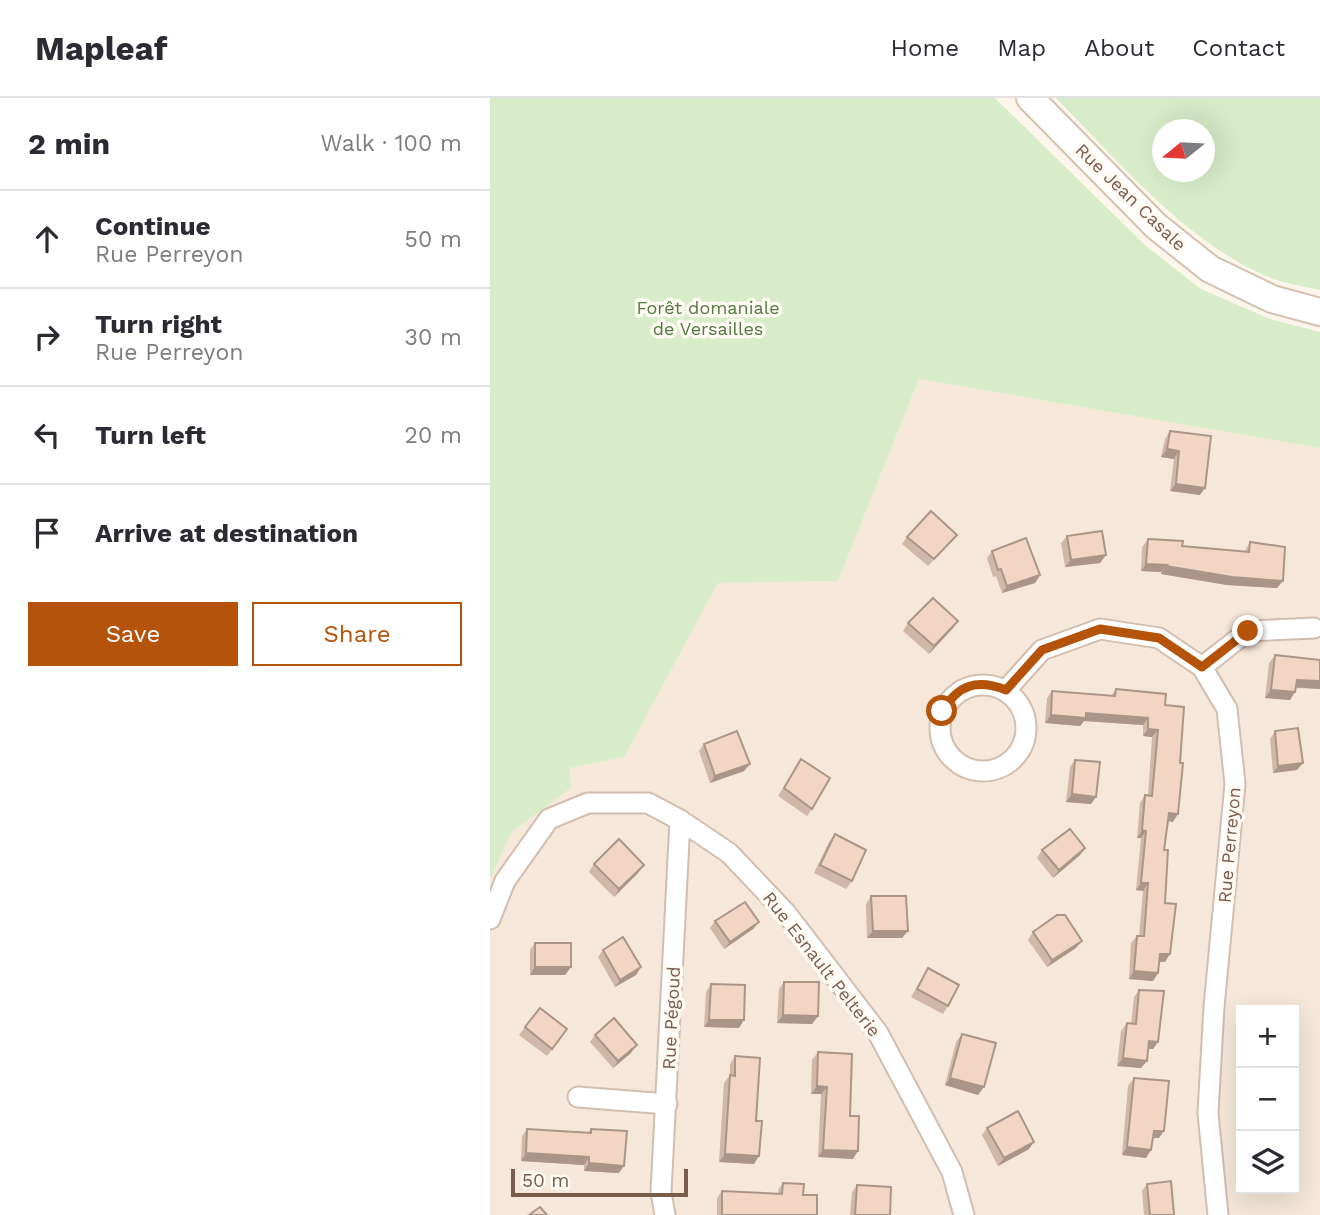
<!DOCTYPE html>
<html lang="en">
<head>
<meta charset="utf-8">
<style>
  :root { --surface:#fff; --page:#f2f2f3; --text:#2b2b33; --muted:#7c7c81; --line:#e1e1e2; --accent:#b45309 }
  body { margin:0; font-family:"Work Sans",sans-serif; background:var(--page); color:var(--text) }
  .controls { position:absolute; right:21px; bottom:21px; display:grid; overflow:hidden; border-radius:0px; box-shadow:0 7px 28px #0002 }
  .controls button { width:63px; height:63px; display:grid; place-items:center; padding:0; border:0; border-bottom:2px solid var(--line); background:var(--surface); color:var(--text); font:35px sans-serif }
  .compass { position:absolute; left:662px; top:21px; width:63px; height:63px; border-radius:50%; background:var(--surface); box-shadow:0 7px 28px #0002; rotate:252deg }
  .scale { position:absolute; left:21px; bottom:18px; width:177px; box-sizing:border-box; padding-left:7px; border:4px solid #7a5c4d; border-top:0; font-size:19px; line-height:24px; white-space:nowrap; color:#7a5c4d; -webkit-text-stroke:5px #fffaf3; paint-order:stroke }
  .stop { position:absolute; width:21px; height:21px; margin:-16px; border:5px solid #b45309; border-radius:50%; background:#fff }
  .stop.end { background:#b45309; border-color:#fff; box-shadow:0 2px 7px #0008 }
  .list { margin:0; padding:0; list-style:none }
  h2 { display:flex; justify-content:space-between; align-items:center; height:91px; margin:0; padding:0 28px; font-size:30px }
  h2 small { font-size:23px; font-weight:400; color:var(--muted) }
  .list li { display:grid; grid-template-columns:46px 1fr auto; gap:21px; align-items:center; box-sizing:border-box; height:98px; padding:0 28px; border-top:2px solid var(--line) }
  .list b { display:block; font-size:26px; white-space:nowrap }
  .list p { margin:0; font-size:23px; white-space:nowrap; color:var(--muted) }
  .list em { font-size:23px; font-style:normal; color:var(--muted) }
  .actions { display:flex; gap:14px; padding:21px 28px }
  .actions a { flex:1; padding:16px 0; border:2px solid var(--accent); border-radius:0px; text-align:center; font-size:24px; color:var(--accent) }
  .actions .main { background:var(--accent); color:#fff }
  .icon { flex:none; width:38px; height:38px; fill:none; stroke:currentColor; stroke-width:2; stroke-linecap:round; stroke-linejoin:round }
  .map { position:relative; flex:none; width:830px; height:1117px; overflow:hidden }
  header { display:flex; align-items:center; gap:42px; box-sizing:border-box; height:98px; padding:0 35px; background:var(--surface); border-bottom:2px solid var(--line) }
  header strong { font-size:33px }
  nav { display:flex; gap:38px; margin-inline-start:auto; font-size:24px }
  main { display:flex }
  aside { flex:1; background:var(--surface) }
  .map>svg:first-child { display:block }
  .residential { fill:#f5e8da; fill-rule:evenodd }
  .green { fill:#d8ecc9; fill-rule:evenodd }
  .lines { fill:none; stroke-linecap:round; stroke-linejoin:round }
  .street-casing { stroke:#d1beb0; stroke-width:23 }
  .secondary-casing { stroke:#d6c0b0; stroke-width:30 }
  .street { stroke:#fff; stroke-width:19 }
  .secondary { stroke:#fff; stroke-width:26 }
  .wall { fill:#d1b7a8 }
  .shaded-wall { fill:#aa9588 }
  .building { fill:#f3d5c3; stroke:#aa9588; stroke-width:2 }
  .route { stroke:#b45309; stroke-width:9 }
  .labels { text-anchor:middle; dominant-baseline:central; stroke-width:7; stroke-linejoin:round; paint-order:stroke }
  .street-label { font-size:18px; fill:#7a5c4d; stroke:#fffaf3 }
  .park-label { font-size:18px; fill:#537a41; stroke:#fffaf3 }
</style>
</head>
<body>
<header>
<strong>Mapleaf</strong>
<nav><a>Home</a><a>Map</a><a>About</a><a>Contact</a></nav>
</header>
<main>
<aside>
<h2>2 min<small>Walk · 100 m</small></h2>
<ul class="list">
<li><svg class="icon" aria-label="ahead" viewBox="0 0 24 24"><path d="M12 20V5M6 11l6-6 6 6"/></svg><div><b>Continue</b><p>Rue Perreyon</p></div><em>50 m</em></li>
<li><svg class="icon" aria-label="right" viewBox="0 0 24 24"><path d="M7 20v-9h11M14 6l5 5-5 5"/></svg><div><b>Turn right</b><p>Rue Perreyon</p></div><em>30 m</em></li>
<li><svg class="icon" aria-label="left" viewBox="0 0 24 24"><path d="M17 20v-9H6M10 6l-5 5 5 5"/></svg><div><b>Turn left</b></div><em>20 m</em></li>
<li><svg class="icon" aria-label="arrive" viewBox="0 0 24 24"><path d="M6 21V4h12l-3 4 3 4H6"/></svg><div><b>Arrive at destination</b></div></li>
</ul>
<div class="actions"><a class="main">Save</a><a>Share</a></div>
</aside>
<div class="map">
<svg width="830" height="1117" viewBox="0 0 830 1117">
  <rect width="100%" height="100%" fill="#fdf6ec"/>
  <!-- residential -->
  <path class="residential" d="M 429,281 L 830,350 L 830,1117 L 0,1117 L 0,781 L 22,734 L 81,690 L 80,670 L 134,658 L 228,485 L 348,483 ZM 751,912 L 804,912 L 804,1091 L 751,1091 Z"/>
  <!-- green -->
  <g class="green">
    <path d="M 0,0 L 505,0 L 656,148 L 711,191 L 780,221 L 830,234 L 830,350 L 429,281 L 348,483 L 228,485 L 134,659 L 80,670 L 81,690 L 22,734 L 0,781 Z"/>
    <path d="M 566,0 L 830,0 L 830,192 C 815,189 798,186 783,181 C 698,147 629,64 566,0 ZM 673,32 L 715,32 L 715,74 L 673,74 Z"/>
  </g>
  <g class="lines">
    <defs>
      <g id="street">
        <path d="M 712,569 L 758,533 L 824,530"/>
        <circle cx="493" cy="630" r="43"/>
        <path d="M 516,592 L 552,552 L 610,531 L 669,540 L 712,569 L 737,611 L 745,686 L 724,909 L 718,1015 L 728,1117"/>
        <path d="M 0,821 L 15,783 L 59,721 L 98,705 L 158,705 L 190,722 L 239,755 L 296,815 L 388,935 L 462,1074 L 474,1117"/>
        <path d="M 88,999 L 177,1006"/>
        <path d="M 175,1117 L 171,1094 L 190,722"/>
      </g>
      <path id="secondary" d="M 540,0 L 666,128 L 720,171 L 782,201 L 830,214"/>
    </defs>
    <!-- street casing -->
    <use href="#street" class="street-casing"/>
    <!-- secondary casing -->
    <use href="#secondary" class="secondary-casing"/>
    <!-- street -->
    <use href="#street" class="street"/>
    <!-- secondary -->
    <use href="#secondary" class="secondary"/>
  </g>
  <!-- wall -->
  <g class="wall">
    <path d="M 680,333 L 710,397 L 680,393 L 684,361 L 671,359 L 675,341 Z"/>
    <path d="M 467,437 L 461,444 L 438,468 L 412,446 L 417,439 Z"/>
    <path d="M 577,438 L 616,457 L 610,465 L 575,469 L 571,445 Z"/>
    <path d="M 658,441 L 692,448 L 755,453 L 760,444 L 787,490 L 737,487 L 671,476 L 671,474 L 651,473 L 652,449 Z"/>
    <path d="M 502,453 L 550,477 L 545,485 L 512,495 L 506,478 L 503,479 L 497,460 Z"/>
    <path d="M 468,523 L 463,530 L 439,556 L 413,533 L 418,525 Z"/>
    <path d="M 785,557 L 830,562 L 830,591 L 806,590 L 800,602 L 775,600 L 779,565 Z"/>
    <path d="M 626,591 L 675,607 L 683,724 L 678,723 L 674,752 L 675,805 L 680,856 L 675,864 L 669,864 L 668,875 L 663,883 L 639,881 L 641,845 L 647,838 L 649,838 L 653,793 L 646,792 L 651,740 L 647,740 L 650,705 L 655,697 L 658,698 L 662,639 L 653,638 L 653,627 L 594,623 L 590,628 L 555,625 L 557,600 L 562,593 L 621,598 Z"/>
    <path d="M 785,633 L 807,672 L 783,675 L 780,641 Z"/>
    <path d="M 214,646 L 260,666 L 254,673 L 220,685 L 209,653 Z"/>
    <path d="M 311,661 L 322,711 L 317,718 L 288,698 Z"/>
    <path d="M 585,662 L 606,699 L 601,706 L 576,704 L 580,669 Z"/>
    <path d="M 345,736 L 362,783 L 356,791 L 324,775 L 339,744 Z"/>
    <path d="M 595,750 L 590,757 L 563,780 L 547,760 L 552,752 Z"/>
    <path d="M 104,766 L 154,767 L 148,775 L 124,799 L 99,774 Z"/>
    <path d="M 381,798 L 412,840 L 377,840 L 376,806 Z"/>
    <path d="M 225,823 L 269,824 L 263,831 L 234,851 L 220,830 Z"/>
    <path d="M 543,834 L 586,850 L 557,869 L 538,842 Z"/>
    <path d="M 45,845 L 81,869 L 75,877 L 40,877 L 40,852 Z"/>
    <path d="M 113,852 L 151,869 L 146,877 L 125,889 L 108,859 Z"/>
    <path d="M 438,870 L 458,908 L 453,916 L 421,899 Z"/>
    <path d="M 294,884 L 328,918 L 322,926 L 287,925 L 289,891 Z"/>
    <path d="M 221,886 L 249,930 L 214,929 L 216,894 Z"/>
    <path d="M 649,892 L 663,951 L 658,951 L 657,963 L 651,970 L 627,968 L 631,933 L 637,925 L 641,926 L 644,899 Z"/>
    <path d="M 50,910 L 77,931 L 57,958 L 29,937 Z"/>
    <path d="M 472,936 L 488,997 L 455,987 L 466,944 Z"/>
    <path d="M 105,937 L 141,955 L 123,970 L 100,944 Z"/>
    <path d="M 328,954 L 360,1018 L 363,1061 L 328,1059 L 331,996 L 321,996 L 322,962 Z"/>
    <path d="M 245,958 L 264,1066 L 229,1064 L 234,985 L 240,977 L 240,966 Z"/>
    <path d="M 644,980 L 669,1040 L 663,1040 L 656,1060 L 632,1057 L 638,988 Z"/>
    <path d="M 497,1030 L 539,1051 L 508,1068 L 492,1037 Z"/>
    <path d="M 37,1031 L 98,1034 L 101,1031 L 129,1075 L 94,1073 L 94,1067 L 31,1063 L 32,1038 Z"/>
    <path d="M 293,1085 L 313,1097 L 327,1117 L 227,1117 L 227,1100 L 232,1093 L 288,1096 L 288,1092 Z"/>
    <path d="M 657,1086 L 684,1117 L 654,1117 L 652,1093 Z"/>
    <path d="M 367,1087 L 400,1117 L 360,1117 L 362,1094 Z"/>
  </g>
  <!-- shaded-wall -->
  <g class="shaded-wall">
    <path d="M 677,351 L 689,353 L 684,361 L 671,359 Z"/>
    <path d="M 686,386 L 715,390 L 710,397 L 680,393 Z"/>
    <path d="M 616,457 L 610,465 L 575,469 L 581,462 Z"/>
    <path d="M 656,466 L 677,467 L 671,474 L 651,473 Z"/>
    <path d="M 676,468 L 793,483 L 787,490 L 737,487 L 671,476 Z"/>
    <path d="M 550,477 L 545,485 L 512,495 L 517,488 Z"/>
    <path d="M 468,523 L 463,530 L 439,556 L 444,548 Z"/>
    <path d="M 807,582 L 830,583 L 830,591 L 802,589 Z"/>
    <path d="M 781,592 L 805,594 L 800,602 L 775,600 Z"/>
    <path d="M 596,615 L 658,620 L 653,627 L 594,623 L 590,628 L 555,625 L 561,617 Z"/>
    <path d="M 658,631 L 668,632 L 662,639 L 653,638 Z"/>
    <path d="M 813,665 L 807,672 L 783,675 L 788,668 Z"/>
    <path d="M 260,666 L 254,673 L 220,685 L 225,678 Z"/>
    <path d="M 582,696 L 606,699 L 601,706 L 576,704 Z"/>
    <path d="M 679,715 L 688,716 L 683,724 L 673,722 Z"/>
    <path d="M 652,732 L 656,733 L 651,740 L 647,740 Z"/>
    <path d="M 595,750 L 590,757 L 563,780 L 569,772 Z"/>
    <path d="M 154,767 L 148,775 L 124,799 L 129,791 Z"/>
    <path d="M 651,785 L 658,785 L 653,793 L 646,792 Z"/>
    <path d="M 269,824 L 263,831 L 234,851 L 240,844 Z"/>
    <path d="M 383,833 L 418,833 L 412,840 L 377,840 Z"/>
    <path d="M 592,843 L 586,850 L 557,869 L 562,862 Z"/>
    <path d="M 670,856 L 680,856 L 675,864 L 665,863 Z"/>
    <path d="M 45,869 L 81,869 L 75,877 L 40,877 Z"/>
    <path d="M 151,869 L 146,877 L 125,889 L 130,882 Z"/>
    <path d="M 644,873 L 668,875 L 663,883 L 639,881 Z"/>
    <path d="M 293,917 L 328,918 L 322,926 L 287,925 Z"/>
    <path d="M 219,922 L 254,922 L 249,930 L 214,929 Z"/>
    <path d="M 659,943 L 668,944 L 663,951 L 654,951 Z"/>
    <path d="M 147,947 L 141,955 L 123,970 L 128,963 Z"/>
    <path d="M 633,960 L 657,963 L 651,970 L 627,968 Z"/>
    <path d="M 460,980 L 494,989 L 488,997 L 455,987 Z"/>
    <path d="M 327,988 L 337,989 L 331,996 L 321,996 Z"/>
    <path d="M 664,1033 L 674,1033 L 669,1040 L 659,1040 Z"/>
    <path d="M 544,1044 L 539,1051 L 508,1068 L 514,1060 Z"/>
    <path d="M 637,1049 L 661,1052 L 656,1060 L 632,1057 Z"/>
    <path d="M 333,1052 L 368,1053 L 363,1061 L 328,1059 Z"/>
    <path d="M 36,1055 L 99,1059 L 94,1067 L 31,1063 Z"/>
    <path d="M 235,1056 L 269,1058 L 264,1066 L 229,1064 Z"/>
    <path d="M 99,1065 L 134,1068 L 129,1075 L 94,1073 Z"/>
  </g>
  <!-- building -->
  <g class="building">
    <path d="M 680,333 L 721,338 L 715,390 L 686,386 L 689,353 L 677,351 Z"/>
    <path d="M 441,413 L 467,437 L 444,461 L 417,439 Z"/>
    <path d="M 612,433 L 616,457 L 581,462 L 577,438 Z"/>
    <path d="M 536,440 L 550,477 L 517,488 L 511,471 L 508,472 L 502,453 Z"/>
    <path d="M 658,441 L 693,443 L 692,448 L 759,454 L 760,444 L 795,449 L 793,483 L 742,479 L 676,468 L 677,467 L 656,466 Z"/>
    <path d="M 443,500 L 468,523 L 444,548 L 418,525 Z"/>
    <path d="M 785,557 L 830,562 L 830,583 L 807,582 L 805,594 L 781,592 Z"/>
    <path d="M 626,591 L 676,596 L 675,607 L 694,609 L 690,665 L 693,665 L 688,716 L 679,715 L 674,752 L 678,752 L 675,805 L 686,806 L 680,856 L 670,856 L 668,875 L 644,873 L 647,838 L 654,838 L 658,785 L 651,785 L 656,733 L 652,732 L 655,697 L 662,698 L 668,632 L 658,631 L 658,620 L 596,615 L 596,620 L 561,617 L 562,593 L 625,598 Z"/>
    <path d="M 808,630 L 813,665 L 788,668 L 785,633 Z"/>
    <path d="M 247,633 L 260,666 L 225,678 L 214,646 Z"/>
    <path d="M 311,661 L 340,680 L 322,711 L 294,690 Z"/>
    <path d="M 585,662 L 610,664 L 606,699 L 582,696 Z"/>
    <path d="M 580,731 L 595,750 L 569,772 L 552,752 Z"/>
    <path d="M 345,736 L 376,752 L 362,783 L 330,767 Z"/>
    <path d="M 129,741 L 154,767 L 129,791 L 104,766 Z"/>
    <path d="M 381,798 L 416,798 L 418,833 L 383,833 Z"/>
    <path d="M 255,804 L 269,824 L 240,844 L 225,823 Z"/>
    <path d="M 567,817 L 575,817 L 592,843 L 562,862 L 543,834 Z"/>
    <path d="M 133,839 L 151,869 L 130,882 L 113,852 Z"/>
    <rect x="45" y="845" width="36" height="24"/>
    <path d="M 438,870 L 469,887 L 458,908 L 427,891 Z"/>
    <path d="M 294,884 L 329,884 L 328,918 L 293,917 Z"/>
    <path d="M 221,886 L 255,887 L 254,922 L 219,922 Z"/>
    <path d="M 649,892 L 674,893 L 668,944 L 659,943 L 657,963 L 633,960 L 637,925 L 646,926 Z"/>
    <path d="M 50,910 L 77,931 L 62,951 L 35,929 Z"/>
    <path d="M 124,920 L 147,947 L 128,963 L 105,937 Z"/>
    <path d="M 472,936 L 506,945 L 494,989 L 460,980 Z"/>
    <path d="M 328,954 L 362,956 L 360,1018 L 369,1018 L 368,1053 L 333,1052 L 337,989 L 327,988 Z"/>
    <path d="M 245,958 L 270,960 L 266,1023 L 272,1023 L 269,1058 L 235,1056 L 240,977 L 245,978 Z"/>
    <path d="M 644,980 L 679,983 L 674,1033 L 664,1033 L 661,1052 L 637,1049 Z"/>
    <path d="M 528,1013 L 544,1044 L 514,1060 L 497,1030 Z"/>
    <path d="M 37,1031 L 101,1035 L 101,1031 L 137,1033 L 134,1068 L 99,1065 L 99,1059 L 36,1055 Z"/>
    <path d="M 681,1083 L 684,1117 L 660,1117 L 657,1086 Z"/>
    <path d="M 293,1085 L 314,1086 L 313,1097 L 327,1097 L 327,1117 L 232,1117 L 232,1093 L 292,1096 Z"/>
    <path d="M 367,1087 L 401,1089 L 400,1117 L 365,1117 Z"/>
    <path d="M 50,1109 L 57,1117 L 39,1117 Z"/>
  </g>
  <g class="lines">
    <!-- route -->
    <path class="route" d="M 452,613 C 469,586 487,581 516,592 L 552,552 L 610,531 L 669,540 L 712,569 L 758,533"/>
  </g>
  <g class="labels">
    <!-- street labels -->
    <g class="street-label">
      <text transform="translate(641 99) rotate(44)">Rue Jean Casale</text>
      <text transform="translate(739 747) rotate(-85)">Rue Perreyon</text>
      <text transform="translate(332 866) rotate(52)">Rue Esnault Pelterie</text>
      <text transform="translate(181 920) rotate(-87)">Rue Pégoud</text>
    </g>
    <!-- park labels -->
    <g class="park-label">
      <text x="218" y="209">Forêt domaniale<tspan x="218" dy="21">de Versailles</tspan></text>
    </g>
  </g>
</svg>
<div class="controls">
<button>+</button>
<button>−</button>
<button><svg class="icon" aria-label="layers" viewBox="0 0 24 24"><path d="M12 4l9 5-9 5-9-5zM3 14l9 5 9-5"/></svg></button>
</div>
<svg class="compass" viewBox="-18 -18 36 36"><path d="M0-13l5 13h-10z" fill="#e53935"/><path d="M0 13l5-13h-10z" fill="#7c7c81"/></svg>
<div class="scale">50 m</div>
<div class="stop" style="left:452px;top:613px"></div>
<div class="stop end" style="left:758px;top:533px"></div>
</div>
</main>
</body>
</html>
